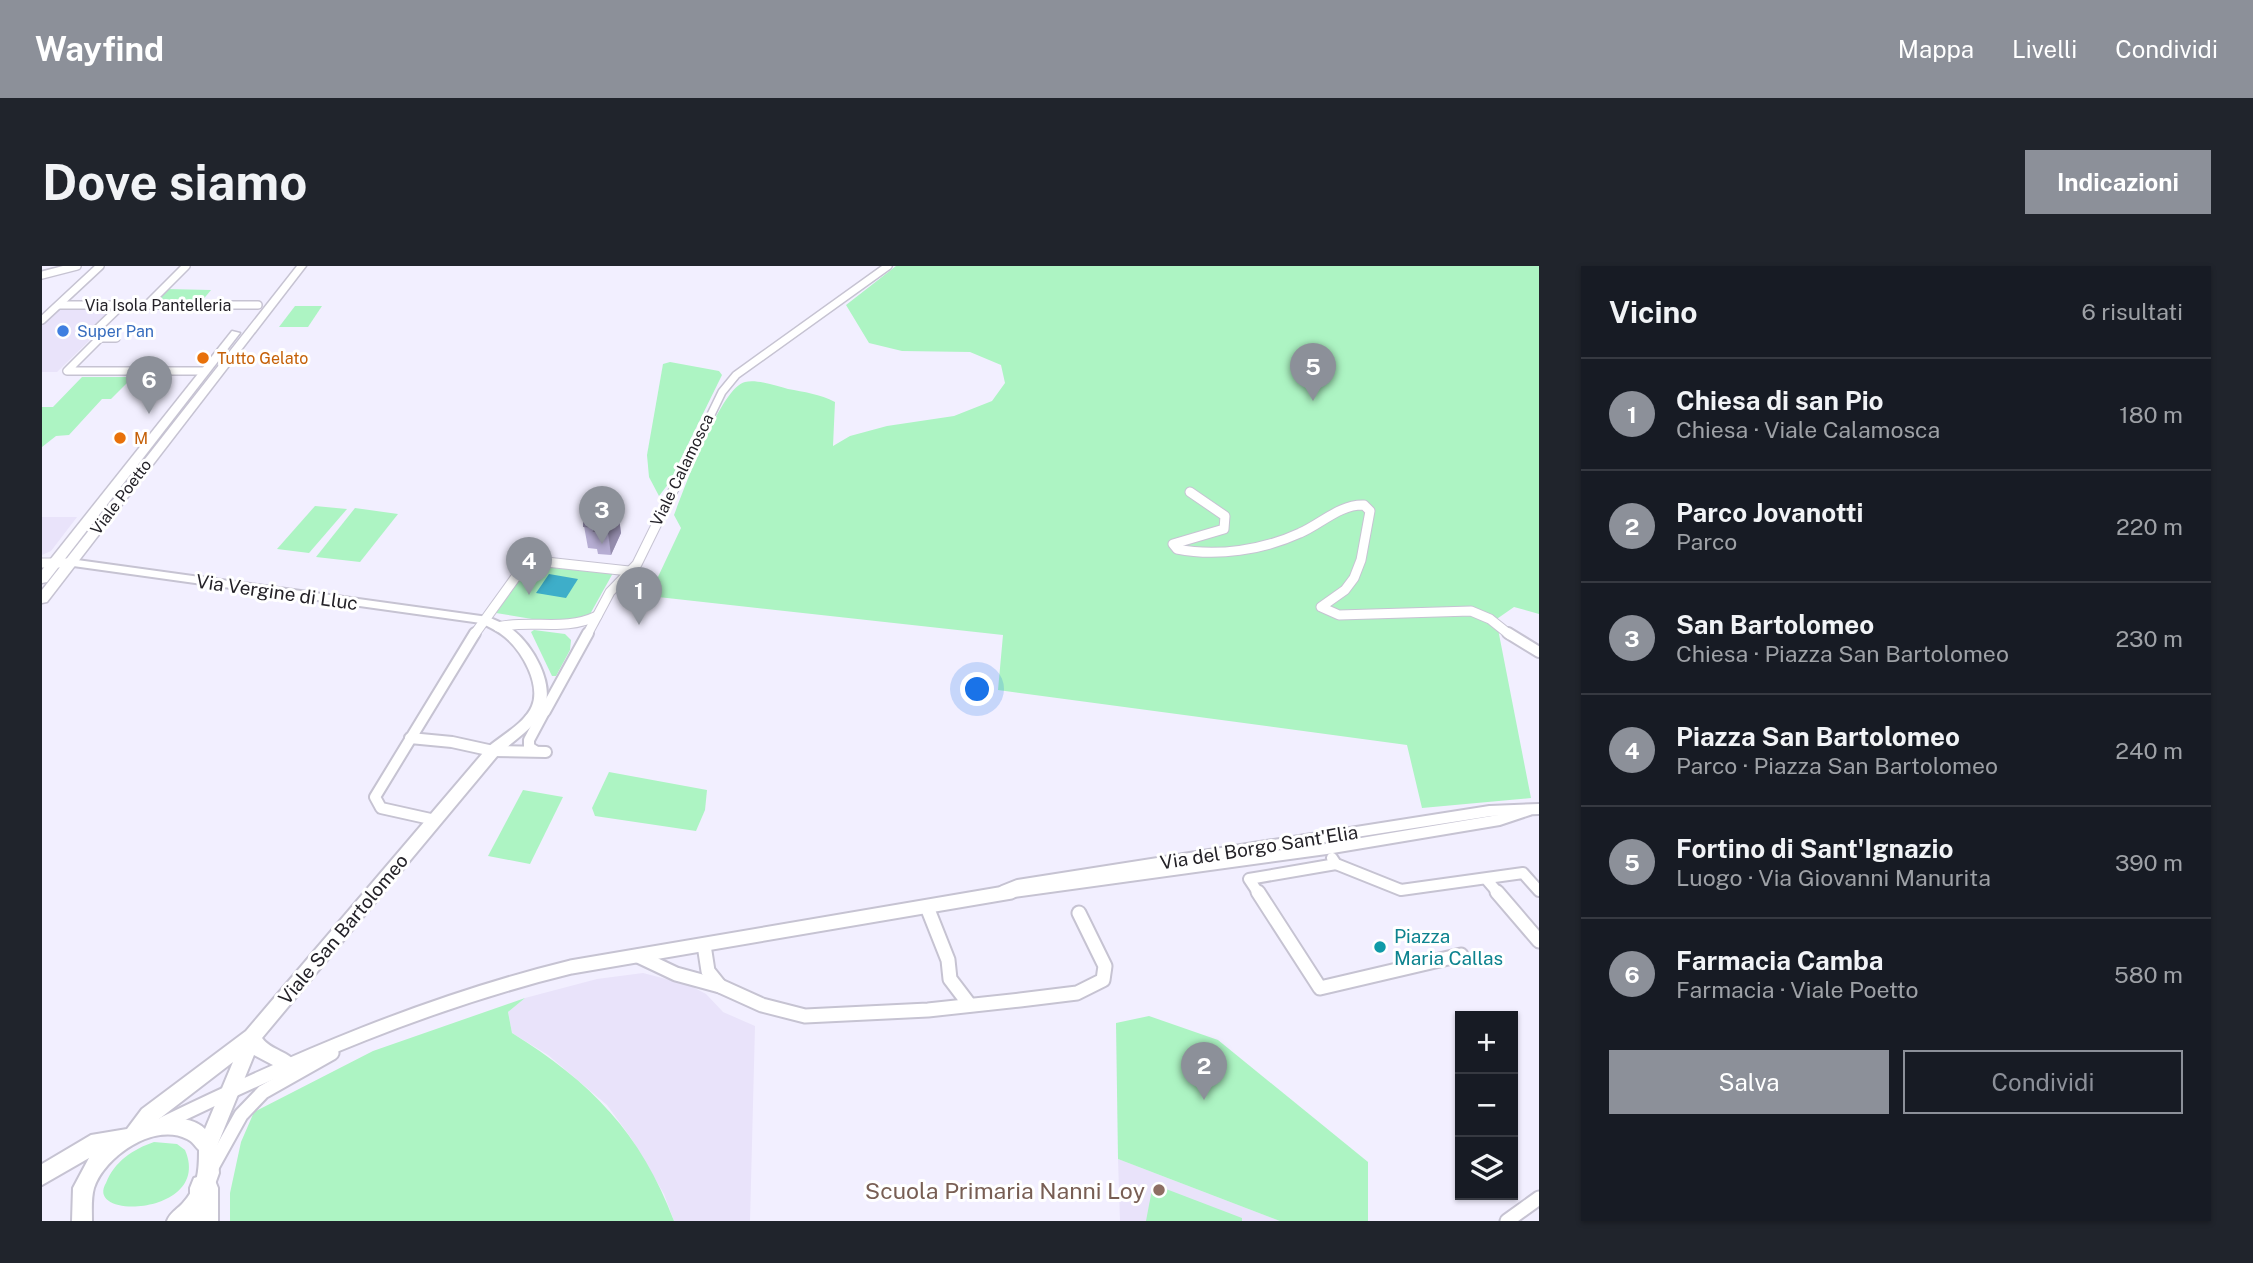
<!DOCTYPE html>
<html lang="it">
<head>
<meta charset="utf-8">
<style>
  :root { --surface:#171b24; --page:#20242c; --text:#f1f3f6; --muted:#9ea1a6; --line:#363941; --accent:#8c9099 }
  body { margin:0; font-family:"Public Sans",sans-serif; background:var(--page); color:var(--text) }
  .controls { position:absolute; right:21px; bottom:21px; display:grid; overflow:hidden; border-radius:0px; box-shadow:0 2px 5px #0004 }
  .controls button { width:63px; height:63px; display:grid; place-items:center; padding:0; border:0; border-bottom:2px solid var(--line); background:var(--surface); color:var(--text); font:35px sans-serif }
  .you { position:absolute; left:936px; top:424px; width:24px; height:24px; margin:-18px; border:5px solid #fff; border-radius:50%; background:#1a73e8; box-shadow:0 0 0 10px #1a73e833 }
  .badge { display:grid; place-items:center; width:46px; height:46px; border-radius:50%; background:var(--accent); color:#fff; font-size:23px; font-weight:700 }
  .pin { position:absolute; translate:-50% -58px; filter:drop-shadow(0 2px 4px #0008) }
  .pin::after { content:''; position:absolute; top:37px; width:24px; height:21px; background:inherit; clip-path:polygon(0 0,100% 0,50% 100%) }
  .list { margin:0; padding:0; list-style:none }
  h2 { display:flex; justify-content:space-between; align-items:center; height:91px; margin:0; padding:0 28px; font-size:30px }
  h2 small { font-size:23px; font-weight:400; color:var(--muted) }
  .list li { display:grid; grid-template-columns:46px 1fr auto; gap:21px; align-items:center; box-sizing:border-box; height:112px; padding:0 28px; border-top:2px solid var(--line) }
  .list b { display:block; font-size:26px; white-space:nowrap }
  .list p { margin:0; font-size:23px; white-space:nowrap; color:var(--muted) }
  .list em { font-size:23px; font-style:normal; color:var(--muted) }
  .actions { display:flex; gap:14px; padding:21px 28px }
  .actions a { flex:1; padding:16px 0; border:2px solid var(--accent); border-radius:0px; text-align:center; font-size:24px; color:var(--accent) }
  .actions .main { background:var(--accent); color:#fff }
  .icon { flex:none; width:38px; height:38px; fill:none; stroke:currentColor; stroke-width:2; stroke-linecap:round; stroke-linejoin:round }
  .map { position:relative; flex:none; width:1497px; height:955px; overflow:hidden; border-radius:0px }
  header { display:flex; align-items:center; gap:42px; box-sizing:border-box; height:98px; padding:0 35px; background:var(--accent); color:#fff }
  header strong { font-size:33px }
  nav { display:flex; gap:38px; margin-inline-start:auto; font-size:24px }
  .intro { display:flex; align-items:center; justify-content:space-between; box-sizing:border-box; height:168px; padding:0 42px }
  h1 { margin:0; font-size:49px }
  .button { padding:18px 32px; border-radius:0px; background:var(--accent); color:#fff; font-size:24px; font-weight:700 }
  main { display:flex; gap:42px; padding:0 42px }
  aside { flex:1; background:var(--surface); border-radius:0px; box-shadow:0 2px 5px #0004 }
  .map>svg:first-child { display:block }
  .built { fill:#e9e3fa }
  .green { fill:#adf4c3 }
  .water { fill:#3eaec9 }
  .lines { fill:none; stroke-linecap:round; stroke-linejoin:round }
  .minor-far3-casing { stroke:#c6c3d2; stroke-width:10 }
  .minor-far2-casing { stroke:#c6c3d2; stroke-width:11 }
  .minor-far1-casing { stroke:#c6c3d2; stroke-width:14 }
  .minor-casing { stroke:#c6c3d2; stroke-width:17 }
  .tertiary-casing { stroke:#c6c3d2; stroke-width:4 }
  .secondary-casing { stroke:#c6c3d2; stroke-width:3 }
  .trunk-casing { stroke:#c6c3d2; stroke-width:4 }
  .minor-far3 { stroke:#fff; stroke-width:7 }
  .minor-far2 { stroke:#fff; stroke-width:9 }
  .minor-far1 { stroke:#fff; stroke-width:10 }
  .minor { stroke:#fff; stroke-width:13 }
  .tertiary { fill:#fff; fill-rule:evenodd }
  .secondary { fill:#fff; fill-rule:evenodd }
  .trunk { fill:#fff; fill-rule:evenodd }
  .wall { fill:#b7aed4 }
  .shaded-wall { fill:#958dad }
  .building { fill:#d5caf7; stroke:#958dad; stroke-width:2 }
  .shop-dot { fill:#3f7fe0; stroke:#fff; stroke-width:2.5 }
  .food-dot { fill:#e8710a; stroke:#fff; stroke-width:2.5 }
  .culture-dot { fill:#0f9aa8; stroke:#fff; stroke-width:2.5 }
  .education-dot { fill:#8d6e63; stroke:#fff; stroke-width:2.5 }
  .labels { text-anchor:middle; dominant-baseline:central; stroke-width:6; stroke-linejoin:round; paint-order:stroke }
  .far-street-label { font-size:16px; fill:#242228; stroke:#fff }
  .far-shop-label { font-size:16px; fill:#366cbe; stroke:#fff; text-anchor:start }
  .far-food-label { font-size:16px; fill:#c56008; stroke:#fff; text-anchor:start }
  .street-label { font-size:19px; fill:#242228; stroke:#fff }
  .culture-label { font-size:19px; fill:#0d838f; stroke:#fff; text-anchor:start }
  .near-education-label { font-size:23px; fill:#785e54; stroke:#fff; text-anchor:end }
</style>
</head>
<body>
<header>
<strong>Wayfind</strong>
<nav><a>Mappa</a><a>Livelli</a><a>Condividi</a></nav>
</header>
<div class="intro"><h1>Dove siamo</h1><a class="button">Indicazioni</a></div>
<main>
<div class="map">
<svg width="1497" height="955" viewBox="0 0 1497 955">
  <rect width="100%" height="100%" fill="#f2efff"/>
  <!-- built -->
  <g class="built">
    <path d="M 17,43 L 69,43 L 69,45 L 50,65 L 55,67 L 15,106 L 0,106 L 0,58 Z"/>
    <path d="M 0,251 L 35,251 L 9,285 L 0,289 Z"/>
    <path d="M 601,707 L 647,719 L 664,728 L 681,746 L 713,760 L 708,955 L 632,955 L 622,928 L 589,872 L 565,839 L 506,789 L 470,767 L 466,746 L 483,732 L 555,713 Z"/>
    <path d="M 1076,893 L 1238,955 L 1078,955 Z"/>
  </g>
  <!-- green -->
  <g class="green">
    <path d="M 854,0 L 1497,0 L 1497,348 L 1472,341 L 1449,357 L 1456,363 L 1489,532 L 1380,542 L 1365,479 L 956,424 L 961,369 L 607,330 L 639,262 L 632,249 C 642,224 678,122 703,116 C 715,113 734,120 746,123 C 762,126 778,128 793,136 L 791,180 L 808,170 L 845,160 L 912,150 L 950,135 L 963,117 L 959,99 L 928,86 L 860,85 L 827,77 L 804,39 Z"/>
    <path d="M 125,23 L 169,24 L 159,36 L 112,37 Z"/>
    <path d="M 253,40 L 280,40 L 266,61 L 237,61 Z"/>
    <path d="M 628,96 L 677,105 L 680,109 L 627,217 L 617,230 L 607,211 L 605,189 L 621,98 Z"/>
    <path d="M 40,111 L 100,111 L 97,115 L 87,115 L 69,133 L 60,133 L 27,169 L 14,170 L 0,181 L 0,141 L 11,141 Z"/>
    <path d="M 273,240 L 305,243 L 267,287 L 235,283 Z"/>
    <path d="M 313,242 L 356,248 L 318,296 L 274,291 Z"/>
    <path d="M 493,299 L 571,307 L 547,350 L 526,359 L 454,347 L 482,304 Z"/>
    <path d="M 492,364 L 523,368 L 529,374 L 528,384 L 514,410 L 510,410 L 489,366 Z"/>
    <path d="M 567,506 L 665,524 L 663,544 L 654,565 L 553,550 L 550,542 Z"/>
    <path d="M 481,524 L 521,531 L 488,598 L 446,590 Z"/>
    <path d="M 483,732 L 466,746 L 470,767 C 549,816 599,867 632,955 L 188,955 L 188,927 L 199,876 L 212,846 L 331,785 Z"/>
    <path d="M 1107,750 L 1176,774 L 1326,896 L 1326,955 L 1238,955 L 1076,893 L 1074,757 Z"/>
    <path d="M 112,876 L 135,878 L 143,884 C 171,949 41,955 64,917 C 72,896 91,883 112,876 Z"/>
    <path d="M 1111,918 L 1200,952 L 1200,955 L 1104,955 Z"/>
  </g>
  <!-- water -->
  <path class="water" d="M 507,308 L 536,313 L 524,332 L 494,327 Z"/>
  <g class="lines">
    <defs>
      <g id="minor-far3">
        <path d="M 0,9 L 35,0"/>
        <path d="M 17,39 L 216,39"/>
        <path d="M 105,39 L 144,0"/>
        <path d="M 0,54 L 58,0"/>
        <path d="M 54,64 L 80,39"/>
        <path d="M 74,72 L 58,72 L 25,105 L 161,105"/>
        <path d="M 662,163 L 680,126 L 694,109 L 846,0"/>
      </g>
      <g id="minor-far2">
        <path d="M 1148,226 L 1183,250 L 1182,263 L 1131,278 L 1135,283 C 1175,291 1221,284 1258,267 C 1279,258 1298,238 1322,239 L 1328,245 L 1319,294 L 1312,312 L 1303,324 L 1279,341 L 1297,349 L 1429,345 L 1448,353 L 1468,369"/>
        <path d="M 0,297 L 28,297"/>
        <path d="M 456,361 C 490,353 522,366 555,350"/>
        <path d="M 432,369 L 486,294 L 587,305"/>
        <path d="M 545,369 L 568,326 L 595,298 L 662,162"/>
      </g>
      <g id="minor-far1">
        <path d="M 1466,367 L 1497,386"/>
        <path d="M 488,453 L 503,445 L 546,367"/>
        <path d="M 368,472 L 410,476 L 451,485 L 504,486"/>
        <path d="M 493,485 L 487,481 L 487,474 L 502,446"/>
        <path d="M 393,554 L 339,542 L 333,531 L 433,367"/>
        <path d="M 1290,592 L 1294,598 L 1359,624 L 1481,607 L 1497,625"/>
        <path d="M 1445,614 L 1457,628"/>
        <path d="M 961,625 L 976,619 L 1448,545 L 1497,543"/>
        <path d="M 957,628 L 1284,583 L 1457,554 L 1487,544"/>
        <path d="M 1217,628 L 1207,613 L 1294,598"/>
      </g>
      <g id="minor">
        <path d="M 1216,626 L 1278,722 L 1419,689"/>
        <path d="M 1455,626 L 1497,675"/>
        <path d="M 885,641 L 906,694 L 908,713 L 927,738"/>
        <path d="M 662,679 L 666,705 L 678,720"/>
        <path d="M 596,690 L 634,708 L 678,720 L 720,739 L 763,750 L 886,744 L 978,734 L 1035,727 L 1061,714 L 1063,700 L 1037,647"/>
        <path d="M 122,857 C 254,793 386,736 529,701 L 969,626"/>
        <path d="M 169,903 L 199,849 L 221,826 L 290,787"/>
        <path d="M 1465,955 L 1497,932"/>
      </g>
      <path id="tertiary" d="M 28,293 L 446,351 C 455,355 464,358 471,364 C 490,379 513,417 502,442 C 493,462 472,474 456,489 L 220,772 C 229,785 249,785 255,799 L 252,805 L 246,807 L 212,789 L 175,880 L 177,907 L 172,921 L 163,941 L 150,955 L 125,955 C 128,947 134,944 140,938 C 156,921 157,906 157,884 C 153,880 150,875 145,873 C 112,856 62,891 52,922 C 49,932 50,945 50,955 L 30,955 L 31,922 L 47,892 L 0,919 L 0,898 L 49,869 L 85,863 L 100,843 L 204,765 L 446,481 C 460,469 483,457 490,440 C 499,418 480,385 463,371 C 456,365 447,361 439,357 L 24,299 L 22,297 ZM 191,796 L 163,863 C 153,852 132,851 117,853 Z"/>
      <g id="secondary">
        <path d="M 255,0 L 264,0 L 5,336 L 0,337 L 0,324 Z"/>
        <path d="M 190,65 L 198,67 L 5,316 L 0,317 L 0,304 Z"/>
      </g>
      <path id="trunk" d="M 162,909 L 172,912 L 176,922 L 176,955 L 148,955 L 148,922 L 152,912 Z"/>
    </defs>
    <!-- minor-far3 casing -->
    <use href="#minor-far3" class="minor-far3-casing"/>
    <!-- minor-far2 casing -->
    <use href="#minor-far2" class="minor-far2-casing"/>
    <!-- minor-far1 casing -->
    <use href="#minor-far1" class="minor-far1-casing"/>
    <!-- minor casing -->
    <use href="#minor" class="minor-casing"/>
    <!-- tertiary casing -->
    <use href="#tertiary" class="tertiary-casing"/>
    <!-- secondary casing -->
    <use href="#secondary" class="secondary-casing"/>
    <!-- trunk casing -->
    <use href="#trunk" class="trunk-casing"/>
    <!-- minor-far3 -->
    <use href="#minor-far3" class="minor-far3"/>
    <!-- minor-far2 -->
    <use href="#minor-far2" class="minor-far2"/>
    <!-- minor-far1 -->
    <use href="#minor-far1" class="minor-far1"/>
    <!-- minor -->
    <use href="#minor" class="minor"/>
    <!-- tertiary -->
    <use href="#tertiary" class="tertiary"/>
    <!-- secondary -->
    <use href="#secondary" class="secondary"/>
    <!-- trunk -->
    <use href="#trunk" class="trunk"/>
  </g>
  <!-- wall -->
  <path class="wall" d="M 576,245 L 579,267 L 569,289 L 556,288 L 555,283 L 546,282 L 542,260 Z"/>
  <!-- shaded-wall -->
  <path class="shaded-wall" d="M 576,245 L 579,267 L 569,289 L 566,267 Z"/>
  <!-- building -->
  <path class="building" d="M 556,244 L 576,245 L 566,267 L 552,265 L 554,261 L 542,260 L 542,255 L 554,250 Z"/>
  <!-- markers -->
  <circle class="shop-dot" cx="21" cy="65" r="7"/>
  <g class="food-dot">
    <circle cx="161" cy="92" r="7"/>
    <circle cx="78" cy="172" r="7"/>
  </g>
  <circle class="culture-dot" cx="1338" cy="681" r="7"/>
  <circle class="education-dot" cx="1117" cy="924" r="7"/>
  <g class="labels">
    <!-- far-street labels -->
    <g class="far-street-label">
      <text x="116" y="39">Via Isola Pantelleria</text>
      <text transform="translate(640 204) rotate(-64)">Viale Calamosca</text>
      <text transform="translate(79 231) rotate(-53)">Viale Poetto</text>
    </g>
    <!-- far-shop labels -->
    <g class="far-shop-label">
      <text x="35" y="65">Super Pan</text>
    </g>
    <!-- far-food labels -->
    <g class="far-food-label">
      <text x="175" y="92">Tutto Gelato</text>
      <text x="92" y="172">M</text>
    </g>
    <!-- street labels -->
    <g class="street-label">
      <text transform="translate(235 326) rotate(8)">Via Vergine di Lluc</text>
      <text transform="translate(1217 581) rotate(-9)">Via del Borgo Sant'Elia</text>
      <text transform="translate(301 663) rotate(-50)">Viale San Bartolomeo</text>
    </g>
    <!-- culture labels -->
    <g class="culture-label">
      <text x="1352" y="670">Piazza<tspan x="1352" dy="22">Maria Callas</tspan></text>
    </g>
    <!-- near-education labels -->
    <g class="near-education-label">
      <text x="1103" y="924">Scuola Primaria Nanni Loy</text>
    </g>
  </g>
</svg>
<div class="controls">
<button>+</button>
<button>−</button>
<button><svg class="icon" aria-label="layers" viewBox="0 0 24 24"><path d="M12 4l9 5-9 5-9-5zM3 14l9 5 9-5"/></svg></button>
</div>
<div class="you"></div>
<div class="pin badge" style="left:597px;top:359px">1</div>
<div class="pin badge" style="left:1162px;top:834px">2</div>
<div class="pin badge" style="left:560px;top:278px">3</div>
<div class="pin badge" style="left:487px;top:329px">4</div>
<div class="pin badge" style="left:1271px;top:135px">5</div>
<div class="pin badge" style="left:107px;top:148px">6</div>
</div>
<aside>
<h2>Vicino<small>6 risultati</small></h2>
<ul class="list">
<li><span class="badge">1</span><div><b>Chiesa di san Pio</b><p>Chiesa · Viale Calamosca</p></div><em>180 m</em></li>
<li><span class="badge">2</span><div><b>Parco Jovanotti</b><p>Parco</p></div><em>220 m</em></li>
<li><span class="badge">3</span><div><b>San Bartolomeo</b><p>Chiesa · Piazza San Bartolomeo</p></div><em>230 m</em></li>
<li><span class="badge">4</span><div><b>Piazza San Bartolomeo</b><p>Parco · Piazza San Bartolomeo</p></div><em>240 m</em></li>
<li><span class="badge">5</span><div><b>Fortino di Sant'Ignazio</b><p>Luogo · Via Giovanni Manurita</p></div><em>390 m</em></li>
<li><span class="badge">6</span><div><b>Farmacia Camba</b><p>Farmacia · Viale Poetto</p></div><em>580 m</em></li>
</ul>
<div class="actions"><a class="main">Salva</a><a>Condividi</a></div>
</aside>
</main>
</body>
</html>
